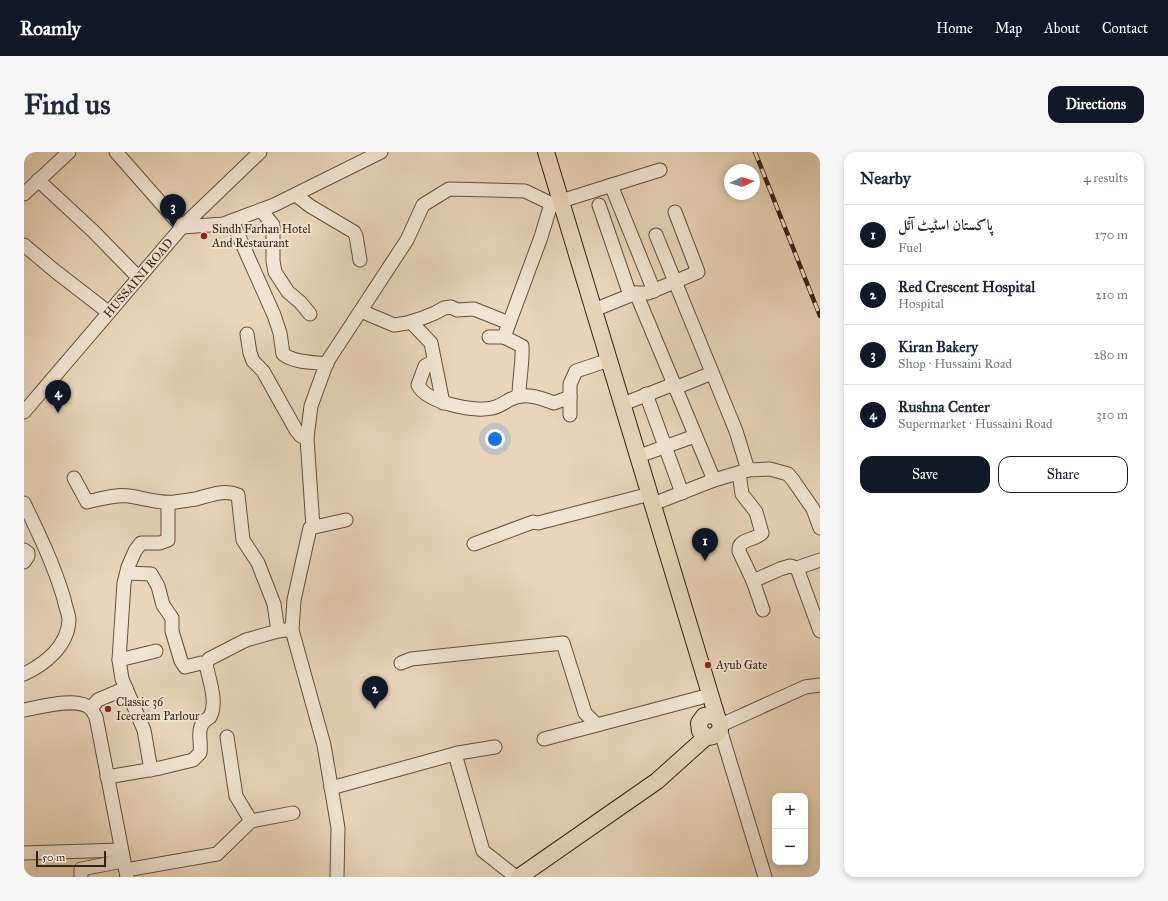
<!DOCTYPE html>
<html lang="en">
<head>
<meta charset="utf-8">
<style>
  :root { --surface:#fff; --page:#f6f6f7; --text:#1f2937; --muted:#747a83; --line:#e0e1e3; --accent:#111827 }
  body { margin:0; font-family:"IM FELL Great Primer",Amiri,serif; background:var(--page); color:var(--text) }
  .controls { position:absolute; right:12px; bottom:12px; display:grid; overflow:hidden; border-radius:8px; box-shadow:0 2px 6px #0003 }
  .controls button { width:36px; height:36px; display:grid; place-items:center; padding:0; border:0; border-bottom:1px solid var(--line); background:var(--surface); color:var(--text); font:20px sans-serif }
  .compass { position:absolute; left:700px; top:12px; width:36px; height:36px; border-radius:50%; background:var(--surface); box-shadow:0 2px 6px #0003; rotate:86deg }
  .scale { position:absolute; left:12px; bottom:10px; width:70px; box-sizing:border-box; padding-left:4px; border:2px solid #362214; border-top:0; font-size:11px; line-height:14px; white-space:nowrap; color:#362214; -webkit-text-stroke:3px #f1e4d2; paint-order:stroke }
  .you { position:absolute; left:471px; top:287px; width:14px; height:14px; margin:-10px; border:3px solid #fff; border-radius:50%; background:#1a73e8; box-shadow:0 0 0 6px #1a73e833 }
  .badge { display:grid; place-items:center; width:26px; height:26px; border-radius:50%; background:var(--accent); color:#fff; font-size:13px; font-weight:700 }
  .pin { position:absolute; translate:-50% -33px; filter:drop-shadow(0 1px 2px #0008) }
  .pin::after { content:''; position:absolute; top:21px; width:14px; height:12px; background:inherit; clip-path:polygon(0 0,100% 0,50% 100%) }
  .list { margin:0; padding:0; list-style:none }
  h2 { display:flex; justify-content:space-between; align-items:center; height:52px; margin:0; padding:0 16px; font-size:17px }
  h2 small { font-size:13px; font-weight:400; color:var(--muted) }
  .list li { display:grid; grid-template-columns:26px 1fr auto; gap:12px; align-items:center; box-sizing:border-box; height:60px; padding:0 16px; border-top:1px solid var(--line) }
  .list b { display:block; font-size:15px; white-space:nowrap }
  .list p { margin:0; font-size:13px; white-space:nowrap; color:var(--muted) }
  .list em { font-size:13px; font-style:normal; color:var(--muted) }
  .actions { display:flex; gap:8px; padding:12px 16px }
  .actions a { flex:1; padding:9px 0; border:1px solid var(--accent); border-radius:12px; text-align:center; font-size:14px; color:var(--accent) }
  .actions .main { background:var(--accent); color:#fff }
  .map { position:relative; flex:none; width:796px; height:725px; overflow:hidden; border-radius:12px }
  header { display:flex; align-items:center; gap:24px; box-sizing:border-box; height:56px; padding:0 20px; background:var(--accent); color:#fff }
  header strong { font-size:19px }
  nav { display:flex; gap:22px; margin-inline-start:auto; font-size:14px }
  .intro { display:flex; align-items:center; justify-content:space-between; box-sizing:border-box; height:96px; padding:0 24px }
  h1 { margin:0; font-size:28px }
  .button { padding:10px 18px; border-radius:12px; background:var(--accent); color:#fff; font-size:14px; font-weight:700 }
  main { display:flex; gap:24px; padding:0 24px }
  aside { flex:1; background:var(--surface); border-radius:12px; box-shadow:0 2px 6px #0003 }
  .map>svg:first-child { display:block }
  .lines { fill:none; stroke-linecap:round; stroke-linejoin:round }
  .minor-casing { stroke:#634f3d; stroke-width:15 }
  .major-casing { stroke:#362214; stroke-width:18 }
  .minor { stroke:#f1e4d2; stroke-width:13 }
  .major { stroke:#e9d5b9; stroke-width:16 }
  .rail-casing { stroke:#362214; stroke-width:4.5 }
  .rail { stroke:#f1e4d2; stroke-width:3; stroke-dasharray:9; stroke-linecap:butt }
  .poi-dot { fill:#8f2418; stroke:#f1e4d2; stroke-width:1.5 }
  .labels { text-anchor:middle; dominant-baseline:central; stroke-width:4; stroke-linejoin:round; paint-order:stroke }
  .poi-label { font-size:12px; fill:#362214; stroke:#f1e4d2; text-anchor:start }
  .street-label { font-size:12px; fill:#362214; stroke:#f1e4d2 }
</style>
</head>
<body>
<header>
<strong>Roamly</strong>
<nav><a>Home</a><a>Map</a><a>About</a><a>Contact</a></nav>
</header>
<div class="intro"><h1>Find us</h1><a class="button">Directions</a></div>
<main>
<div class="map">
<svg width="796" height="725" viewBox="0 0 796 725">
  <rect width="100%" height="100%" fill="#e9d5b9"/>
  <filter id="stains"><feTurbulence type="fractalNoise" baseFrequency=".005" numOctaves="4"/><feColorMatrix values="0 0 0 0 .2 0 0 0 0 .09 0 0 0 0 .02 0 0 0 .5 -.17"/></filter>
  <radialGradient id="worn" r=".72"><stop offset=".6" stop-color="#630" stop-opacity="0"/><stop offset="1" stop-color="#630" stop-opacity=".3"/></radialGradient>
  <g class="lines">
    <defs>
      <g id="minor">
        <path d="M 92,0 L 158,75 L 199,72 L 250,53 L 357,0"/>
        <path d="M 14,28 L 69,79 L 114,125"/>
        <path d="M 587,33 L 630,139"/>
        <path d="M 0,42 L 45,0"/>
        <path d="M 272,43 L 286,54 L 330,80 L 332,84 L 336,108"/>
        <path d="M 575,53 L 606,143"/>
        <path d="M 237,58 L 249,73 L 249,109 L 251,120 L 264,140 L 276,150 L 286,162"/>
        <path d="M 208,69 L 250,163 L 256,181 L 259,202 C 271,211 289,210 303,212"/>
        <path d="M 632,83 L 712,279 L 724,318"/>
        <path d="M 0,93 L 31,119 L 84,160"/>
        <path d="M 612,141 L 690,328"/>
        <path d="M 570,158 L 612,141 L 624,141 L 674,120 L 651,60"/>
        <path d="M 337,159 L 370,173 L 383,171 L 396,167 L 411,161 L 420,156 L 427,155 L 433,158 L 450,157 L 485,171"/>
        <path d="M 387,170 L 407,191 L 419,251"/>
        <path d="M 223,182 L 226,201 L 229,209 L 239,219 L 272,278 L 277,284 L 283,286"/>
        <path d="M 465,185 L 480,185 L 517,85 L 527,52"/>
        <path d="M 480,185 L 498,194 C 499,211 495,227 495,244"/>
        <path d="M 410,209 L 401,214 L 394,233 C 403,251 450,260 468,256 C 474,255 480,251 485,248 C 501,240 515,245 530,251 L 546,245"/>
        <path d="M 651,236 L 688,221"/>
        <path d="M 622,242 L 658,341"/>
        <path d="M 599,252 L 650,232"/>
        <path id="s1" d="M 0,260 L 158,75 L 236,0"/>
        <path d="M 546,263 L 546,232 L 552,219 L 585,208"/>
        <path d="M 615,304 L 671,284"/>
        <path d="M 715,321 L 718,342 L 732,360 L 738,381 C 731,389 714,386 715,399 L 729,429 L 739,458"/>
        <path d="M 50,326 L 63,350 C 77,347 91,342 105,344 C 120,346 136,352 151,350 C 158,349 165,348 172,347 C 187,343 200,337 214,343 L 219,388 L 234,411 L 250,452 L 254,479"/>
        <path d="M 0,351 C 15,382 30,413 40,447 C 41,454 45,462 45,468 C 44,494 21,512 0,522"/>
        <path d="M 629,352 L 690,328 L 724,318 L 746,317 L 764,322 L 769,328 L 789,357 L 796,376"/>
        <path d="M 289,375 L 283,286 L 287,254 L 303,210 L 383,88 L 399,53 L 425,37 L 501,39 L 530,53 L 537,49 L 636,18"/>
        <path d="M 450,392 L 509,370 L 514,371 L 626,342"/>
        <path d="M 0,398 L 4,401 L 4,404 L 0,410"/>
        <path d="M 773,416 L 796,479"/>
        <path d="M 729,429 L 756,417 L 766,414 L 773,416 L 796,408"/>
        <path d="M 95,508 L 132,499"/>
        <path d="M 377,511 L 387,507 L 539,491 L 561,561 L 573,573"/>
        <path d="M 182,512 L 185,507 L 222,488 L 254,479 L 262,478"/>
        <path d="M 67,556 L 74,548 L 102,536"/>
        <path d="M 0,558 C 16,555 55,544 67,557 C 69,559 70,562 72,565 L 103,725"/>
        <path d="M 697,573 L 781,535 L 796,533"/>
        <path d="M 696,577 L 741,725"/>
        <path d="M 203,585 L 212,644 L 227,669"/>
        <path d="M 520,587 L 686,543"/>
        <path d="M 431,602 L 459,699 L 492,725"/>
        <path d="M 127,618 L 120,578 L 98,527 L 95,508 L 100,431 L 104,415 L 111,399 L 117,391 L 136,391 L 144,388 L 144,351"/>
        <path d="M 83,625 L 136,616 L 169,608 L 176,601 C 178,586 170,574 186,565 C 194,550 185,528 182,512 L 177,511 L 161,515 L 157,509 L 148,479 L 148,466 L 139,453 L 134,434 L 127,422 L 103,421"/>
        <path d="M 307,636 L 434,601 L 471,595"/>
        <path d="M 0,701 L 97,698"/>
        <path d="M 102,718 L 193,702 L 227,669 L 269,661"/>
        <path d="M 57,725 L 57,717 L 99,709"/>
        <path d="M 313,725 L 314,676 L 300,593 L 268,478 L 270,448 L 286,376 L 322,368"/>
      </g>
      <g id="major">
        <path d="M 522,0 L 693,565"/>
        <path d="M 495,725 L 633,629 L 682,585 C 697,586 702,570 689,563 L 680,564 L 675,571 L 676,579 L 682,585"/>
      </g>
    </defs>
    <!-- minor casing -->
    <use href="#minor" class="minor-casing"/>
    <!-- major casing -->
    <use href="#major" class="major-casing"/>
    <!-- minor -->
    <use href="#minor" class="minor"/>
    <!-- major -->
    <use href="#major" class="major"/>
    <defs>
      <path id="rail" d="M 731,0 L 796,164"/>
    </defs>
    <!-- rail casing -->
    <use href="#rail" class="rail-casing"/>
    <!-- rail -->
    <use href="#rail" class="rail"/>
  </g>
  <!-- markers -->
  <g class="poi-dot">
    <circle cx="180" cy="84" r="4"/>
    <circle cx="684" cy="513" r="4"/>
    <circle cx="84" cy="557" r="4"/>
  </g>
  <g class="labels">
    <!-- poi labels -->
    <g class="poi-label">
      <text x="188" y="77">Sindh Farhan Hotel<tspan x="188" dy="14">And Restaurant</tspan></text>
      <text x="692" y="513">Ayub Gate</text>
      <text x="92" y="550">Classic 36<tspan x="92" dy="14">Icecream Parlour</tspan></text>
    </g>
    <!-- street labels -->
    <g class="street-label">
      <text stroke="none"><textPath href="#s1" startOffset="176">HUSSAINI ROAD</textPath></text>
    </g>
  </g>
  <rect width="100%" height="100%" filter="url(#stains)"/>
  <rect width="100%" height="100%" fill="url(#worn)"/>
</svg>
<div class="controls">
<button>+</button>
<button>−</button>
</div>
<svg class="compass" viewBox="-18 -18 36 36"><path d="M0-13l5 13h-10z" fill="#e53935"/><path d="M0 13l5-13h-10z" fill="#747a83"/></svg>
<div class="scale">50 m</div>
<div class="you"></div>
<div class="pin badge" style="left:681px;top:409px">1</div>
<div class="pin badge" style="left:351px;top:557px">2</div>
<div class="pin badge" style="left:149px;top:75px">3</div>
<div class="pin badge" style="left:34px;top:261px">4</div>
</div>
<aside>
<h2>Nearby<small>4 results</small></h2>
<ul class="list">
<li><span class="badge">1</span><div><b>پاکستان اسٹیٹ آئل</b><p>Fuel</p></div><em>170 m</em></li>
<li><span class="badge">2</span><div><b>Red Crescent Hospital</b><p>Hospital</p></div><em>210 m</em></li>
<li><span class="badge">3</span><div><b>Kiran Bakery</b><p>Shop · Hussaini Road</p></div><em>280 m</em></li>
<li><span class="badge">4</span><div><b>Rushna Center</b><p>Supermarket · Hussaini Road</p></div><em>310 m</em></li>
</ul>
<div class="actions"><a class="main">Save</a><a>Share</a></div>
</aside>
</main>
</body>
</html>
